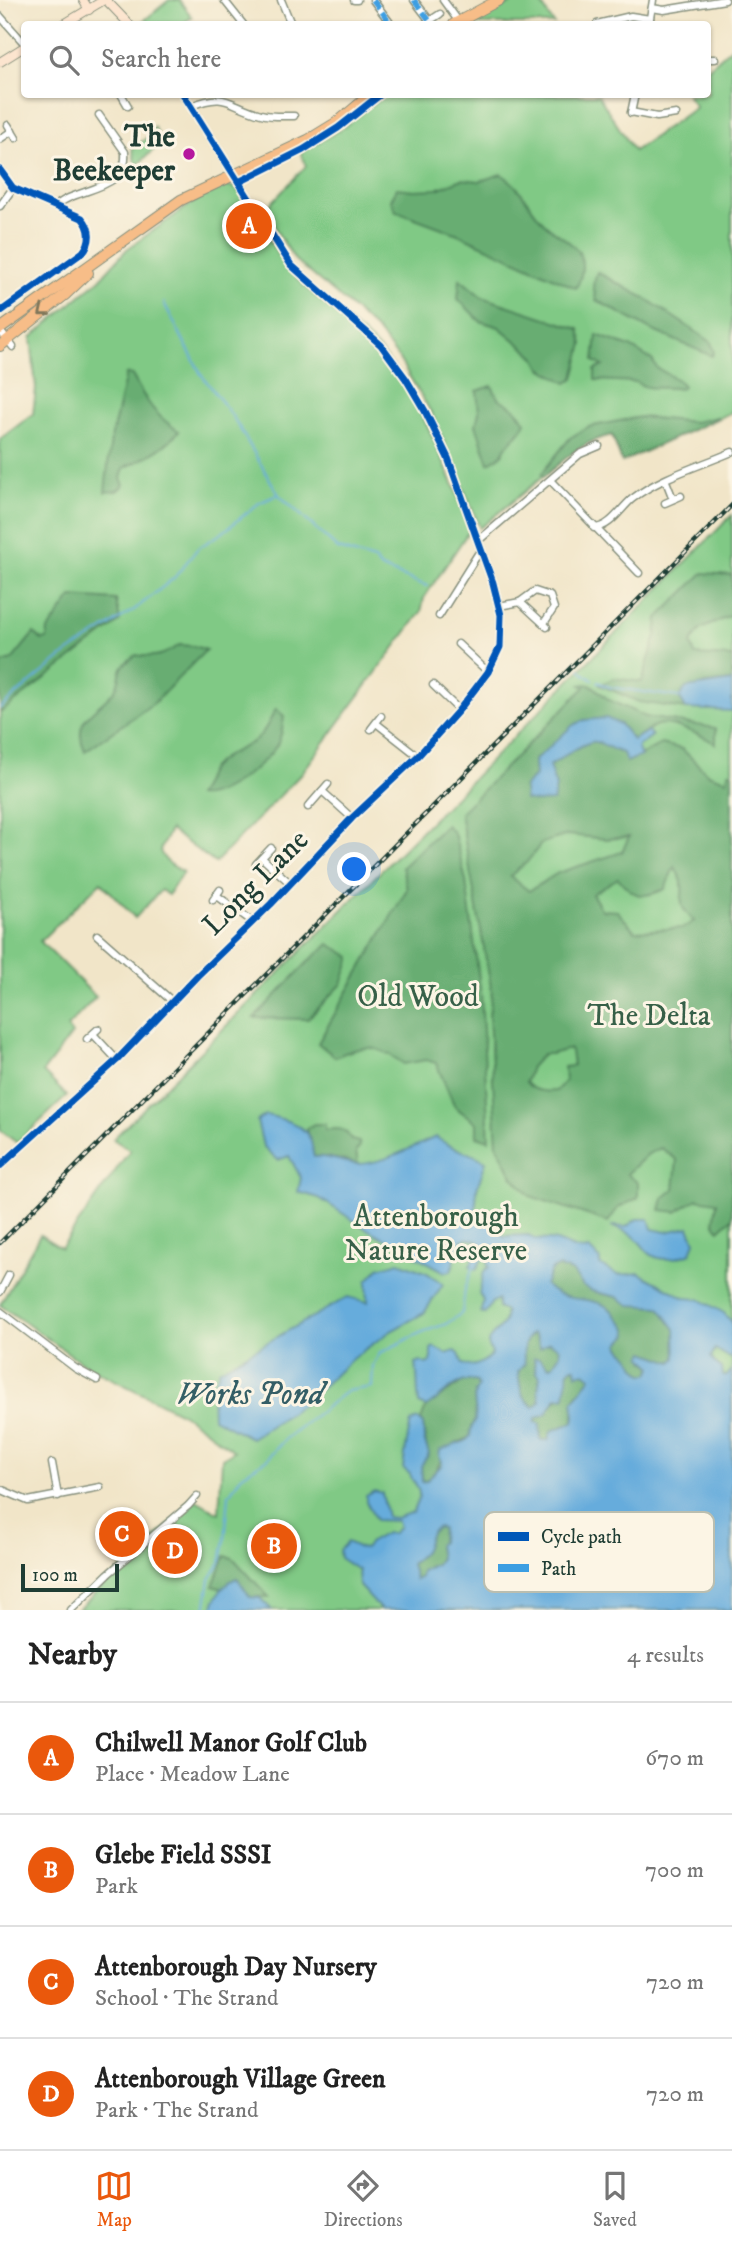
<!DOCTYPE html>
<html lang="en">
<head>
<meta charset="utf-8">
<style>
  :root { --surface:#fff; --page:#f6f6f6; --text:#222; --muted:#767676; --line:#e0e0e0; --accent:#ea580c }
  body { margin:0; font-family:"IM FELL DW Pica",serif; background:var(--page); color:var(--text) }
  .scale { position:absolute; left:21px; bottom:18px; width:98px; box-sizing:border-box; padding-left:7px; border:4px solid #1f3d34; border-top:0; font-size:19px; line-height:24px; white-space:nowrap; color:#1f3d34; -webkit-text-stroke:5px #fcf5e5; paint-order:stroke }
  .you { position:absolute; left:355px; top:870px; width:24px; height:24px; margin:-18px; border:5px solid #fff; border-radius:50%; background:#1a73e8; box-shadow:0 0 0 10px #1a73e833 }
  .badge { display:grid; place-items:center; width:46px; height:46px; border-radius:50%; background:var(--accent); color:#fff; font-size:23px; font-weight:700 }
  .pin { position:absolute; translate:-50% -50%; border:4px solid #fff; box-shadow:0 2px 7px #0006 }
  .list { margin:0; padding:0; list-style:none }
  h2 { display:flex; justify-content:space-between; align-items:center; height:91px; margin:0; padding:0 28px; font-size:30px }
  h2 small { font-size:23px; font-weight:400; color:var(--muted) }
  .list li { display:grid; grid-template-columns:46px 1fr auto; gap:21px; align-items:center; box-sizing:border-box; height:112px; padding:0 28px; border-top:2px solid var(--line) }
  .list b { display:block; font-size:26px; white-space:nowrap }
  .list p { margin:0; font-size:23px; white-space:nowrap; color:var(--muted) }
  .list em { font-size:23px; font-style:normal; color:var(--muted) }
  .icon { flex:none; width:38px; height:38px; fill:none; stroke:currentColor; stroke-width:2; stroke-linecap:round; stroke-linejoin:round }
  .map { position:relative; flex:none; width:732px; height:1610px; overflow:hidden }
  .search { position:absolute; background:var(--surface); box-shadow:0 2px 5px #0004; left:21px; right:21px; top:21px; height:77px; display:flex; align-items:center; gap:18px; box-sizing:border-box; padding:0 24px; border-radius:7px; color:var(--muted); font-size:26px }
  .sheet { height:539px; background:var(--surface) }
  nav { display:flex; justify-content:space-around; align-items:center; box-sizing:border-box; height:98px; border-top:2px solid var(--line); background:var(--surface); font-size:19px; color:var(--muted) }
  nav a { display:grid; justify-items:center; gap:4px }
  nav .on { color:var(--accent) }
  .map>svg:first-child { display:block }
  .green { fill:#80c985; stroke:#50835c; stroke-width:2 }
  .forest { fill:#68ad72; stroke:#447553; stroke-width:2; fill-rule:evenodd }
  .water { fill:#66acdc; stroke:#427488; stroke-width:2; fill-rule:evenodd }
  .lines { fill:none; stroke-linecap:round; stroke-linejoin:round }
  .stream { stroke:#66acdc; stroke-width:2 }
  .street-casing { stroke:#88917e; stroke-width:9 }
  .secondary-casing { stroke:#88917e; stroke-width:10 }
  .primary-casing { stroke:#88917e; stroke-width:12 }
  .street { stroke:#fff; stroke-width:6 }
  .secondary { stroke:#fce5cf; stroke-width:8 }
  .primary { stroke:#f7bd88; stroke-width:10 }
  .rail-casing { stroke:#1f3d34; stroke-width:4.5 }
  .rail { stroke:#fcf5e5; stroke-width:2; stroke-dasharray:5; stroke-linecap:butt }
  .quiet { stroke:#3c9ee2; stroke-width:5; stroke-dasharray:10 5; stroke-linecap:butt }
  .cycleway-casing { stroke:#fcf5e5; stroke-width:11 }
  .cycleway { stroke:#0057b8; stroke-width:7 }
  .oneway { stroke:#80775a }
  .poi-dot { fill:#b5179e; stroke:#fcf5e5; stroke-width:2.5 }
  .labels { text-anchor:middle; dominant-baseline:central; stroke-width:6; stroke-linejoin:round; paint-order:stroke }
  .poi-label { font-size:30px; font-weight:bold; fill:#1f3d34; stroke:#fcf5e5; text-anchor:end }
  .street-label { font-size:30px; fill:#1f3d34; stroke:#fcf5e5 }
  .park-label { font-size:30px; fill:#376048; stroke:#fcf5e5 }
  .water-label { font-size:32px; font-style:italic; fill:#345e66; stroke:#fcf5e5 }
  .key { fill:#fcf5e5; stroke:#babeb0; stroke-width:2 }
  .key-label { font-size:19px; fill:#1f3d34 }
</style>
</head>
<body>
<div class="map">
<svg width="732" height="1610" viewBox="0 0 732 1610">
  <rect width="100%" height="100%" fill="#fcf5e5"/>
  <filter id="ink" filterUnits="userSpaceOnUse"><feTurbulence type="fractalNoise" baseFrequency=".0143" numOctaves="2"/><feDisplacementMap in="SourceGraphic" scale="14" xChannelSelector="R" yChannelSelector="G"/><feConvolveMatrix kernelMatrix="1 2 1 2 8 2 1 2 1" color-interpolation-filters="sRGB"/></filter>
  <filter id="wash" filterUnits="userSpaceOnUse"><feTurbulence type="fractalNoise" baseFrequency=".00686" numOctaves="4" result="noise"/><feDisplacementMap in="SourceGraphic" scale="28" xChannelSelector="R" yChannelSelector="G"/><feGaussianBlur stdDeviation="1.57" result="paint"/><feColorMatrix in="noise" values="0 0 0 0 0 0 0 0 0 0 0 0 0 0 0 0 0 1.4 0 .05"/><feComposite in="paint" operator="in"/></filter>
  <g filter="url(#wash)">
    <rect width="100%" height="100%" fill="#f1e5c8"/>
    <!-- green -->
    <g class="green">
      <path d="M 169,0 L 179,0 L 192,17 L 182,24 L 142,24 L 141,23 Z"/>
      <path d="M 517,0 L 539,0 L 554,24 L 473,24 Z"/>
      <path d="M 732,47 L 732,412 L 622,462 L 612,435 L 587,442 L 578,448 L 480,528 L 432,414 L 399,359 L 378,332 L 349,305 L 295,260 L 264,211 L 306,166 L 301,153 L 341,129 L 385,95 L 598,95 L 634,151 L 696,107 L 687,95 L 708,94 L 708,68 Z"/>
      <path d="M 154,127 L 162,142 L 136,166 L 132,149 L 148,137 Z"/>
      <path d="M 225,186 L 234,187 L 239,191 C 261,226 279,263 310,291 C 333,313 361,327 382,353 C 423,403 447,469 471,528 L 424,598 L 421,612 L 301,774 L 215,863 L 170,830 L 160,850 C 163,861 173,866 183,872 L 168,895 L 161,890 L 135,918 L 101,882 L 40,941 L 96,997 L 67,1027 L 72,1034 L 43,1072 L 67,1096 L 17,1143 L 0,1130 L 0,713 L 16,699 L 0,667 L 0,439 L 33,414 L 36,388 L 31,338 L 100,279 L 127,249 L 201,197 Z"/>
      <path d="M 732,515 L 732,1610 L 77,1610 L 196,1500 L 219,1513 L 222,1458 L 234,1451 L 183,1414 L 88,1367 L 0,1305 L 40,1235 L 61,1248 L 130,1150 L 113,1139 L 456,796 Z"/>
    </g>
    <!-- forest -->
    <g class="forest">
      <path d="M 501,174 C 520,185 529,207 544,223 C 554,233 570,240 578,251 C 585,261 582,278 576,288 L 458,234 L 396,211 L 391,200 L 397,188 L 414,190 L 437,189 L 462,179 L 480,181 Z"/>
      <path d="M 597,272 L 645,298 L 711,342 L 714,352 L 712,356 L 651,330 L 596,300 L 593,285 Z"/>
      <path d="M 460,279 L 482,297 L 579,329 L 583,344 L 574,378 L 567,383 L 541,368 L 535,357 L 499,327 L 480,321 L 458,299 Z"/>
      <path d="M 597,335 L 630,347 L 652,360 L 657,368 L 678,380 L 683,386 L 680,389 C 665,385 649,392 636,382 L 595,380 L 595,370 L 603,366 L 594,361 Z"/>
      <path d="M 126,374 L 132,375 C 146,401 154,415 179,431 C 163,450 146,457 124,468 L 121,478 L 124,485 L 117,491 L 105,492 L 111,439 Z"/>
      <path d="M 492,386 L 498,398 L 514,408 L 526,422 C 518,440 509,437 502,455 L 489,463 L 476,425 L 479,412 L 477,391 Z"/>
      <path d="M 640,417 L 695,422 L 717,417 L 716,419 L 622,462 L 612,435 C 584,440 565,459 543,477 L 541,474 L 570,438 L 588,427 Z"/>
      <path d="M 703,573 L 732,575 L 732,615 L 701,629 L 691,643 L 695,655 L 732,657 L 732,681 L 704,684 L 680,697 L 686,709 L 639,702 L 600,685 L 614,678 L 642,682 L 656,636 L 658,618 Z"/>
      <path d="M 72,597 L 116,600 L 120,621 L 0,713 L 0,664 L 12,660 L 34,633 L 42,640 L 47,639 L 48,630 Z"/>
      <path d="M 179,645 L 194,646 L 206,650 L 154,703 L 85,751 C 69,714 102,711 116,688 C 120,681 119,672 123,666 C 126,662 132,658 136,655 C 154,658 164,656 179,645 Z"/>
      <path d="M 586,684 L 593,686 L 609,700 L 646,717 L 716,728 L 716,744 C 705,737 671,721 657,725 C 649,728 640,736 633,740 L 620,724 L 584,720 L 534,760 L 535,776 L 524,787 L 556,787 L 549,766 C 559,760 585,740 596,742 C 605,744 613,751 624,753 L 627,762 L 661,744 L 682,749 L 708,774 L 726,780 L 729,772 L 732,772 L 732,1218 L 719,1230 L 714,1222 L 717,1202 L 697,1199 L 676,1212 L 660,1210 L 663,1198 L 674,1189 L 677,1160 L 661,1148 L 648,1154 L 627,1174 L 638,1183 L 638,1198 L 618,1208 L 608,1222 L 530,1196 L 513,1177 L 497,1145 L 489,1016 L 492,993 L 460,813 L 585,687 L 581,685 ZM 568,835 L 606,839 L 629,837 L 622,852 L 558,873 L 529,891 L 510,876 L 527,862 L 542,843 ZM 674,867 C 677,872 682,878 682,883 C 684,904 675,902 694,921 L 683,928 L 635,931 L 617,911 L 602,910 L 592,894 L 618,878 C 634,898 642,899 665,889 ZM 569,1049 L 571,1051 L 573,1066 L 564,1067 L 565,1081 L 556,1091 C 545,1092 533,1092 526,1082 L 531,1067 L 543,1054 L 551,1054 Z"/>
      <path d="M 276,709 L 284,716 C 283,725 282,735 278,743 C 268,763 219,800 197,796 C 203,788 205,779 209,772 C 220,755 239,751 254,741 C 264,734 270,720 276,709 Z"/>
      <path d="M 446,825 L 454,833 L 466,881 L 481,994 L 489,1140 L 477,1136 L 477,1123 L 455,1107 L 436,1063 L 426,1060 L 404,1064 C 377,1045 366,1043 335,1057 L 318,1043 L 407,889 L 402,867 Z"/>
      <path d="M 329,944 L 351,957 L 342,984 L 308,1019 L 254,1018 L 310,960 Z"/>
      <path d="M 314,1124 L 325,1124 L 325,1130 C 337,1128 346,1127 351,1140 L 359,1142 L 360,1146 L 356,1151 L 358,1164 C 344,1161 328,1155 314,1157 L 306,1129 Z"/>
      <path d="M 558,1267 L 572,1271 L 583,1286 L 599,1293 L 617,1297 L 630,1304 L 659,1307 L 675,1329 L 676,1358 L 672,1362 L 647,1353 L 644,1360 L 653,1367 L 649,1374 L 643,1374 C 634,1367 635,1365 629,1357 C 625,1351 621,1352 619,1344 L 624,1338 L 613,1311 C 603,1307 592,1302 581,1300 C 565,1297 556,1296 545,1285 L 551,1270 Z"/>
      <path d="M 533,1333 L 538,1341 L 555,1344 L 559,1348 L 560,1354 L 553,1365 L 549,1367 L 539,1358 L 534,1361 L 536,1372 L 540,1376 L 538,1390 L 540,1401 L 534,1407 C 519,1396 521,1389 518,1372 L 525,1363 C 522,1354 524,1337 533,1333 Z"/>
      <path d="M 572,1367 L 576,1368 L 577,1373 L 585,1372 L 591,1377 L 575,1398 L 574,1422 L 551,1431 L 548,1440 L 541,1440 L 540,1428 L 535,1422 L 536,1418 C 544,1416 561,1396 564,1389 C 568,1380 566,1373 572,1367 Z"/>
      <path d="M 465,1380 L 477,1382 L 478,1387 C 470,1399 478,1407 475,1420 C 473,1427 470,1428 470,1436 C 464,1442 456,1442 450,1448 C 439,1458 438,1476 422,1482 L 421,1465 L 429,1454 C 423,1442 427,1431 421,1420 L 426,1407 Z"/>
      <path d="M 439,1527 L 442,1529 L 441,1542 L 438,1547 L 440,1558 L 436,1564 L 428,1567 L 420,1578 L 415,1580 L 411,1564 C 415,1560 421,1556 424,1551 C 430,1541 426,1532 439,1527 Z"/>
      <path d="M 225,1556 L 233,1558 L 269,1597 L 250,1597 L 244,1590 L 229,1582 L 223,1589 L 213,1586 Z"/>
    </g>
    <!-- water -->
    <g class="water">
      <path d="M 732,681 L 732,711 L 686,709 L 679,697 L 686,688 Z"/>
      <path d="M 606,718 L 620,724 L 633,740 L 648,731 L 652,736 L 637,747 L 641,756 L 626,762 L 623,753 C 613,751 605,744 596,742 C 585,740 559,760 549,766 L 556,787 L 553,801 L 537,802 L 525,800 L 524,787 L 535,776 L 534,761 L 573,725 L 584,720 Z"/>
      <path d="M 266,1115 C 284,1119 309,1125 312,1146 C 313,1149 312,1153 314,1157 C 329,1155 342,1163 357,1164 C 379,1165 415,1146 436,1137 C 450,1149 470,1152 486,1161 L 477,1188 L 475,1215 L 491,1223 L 504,1236 L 529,1235 C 536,1242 542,1239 551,1240 C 565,1241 574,1253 589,1249 L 600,1259 L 600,1265 L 618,1275 L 639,1273 L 685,1298 L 699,1299 L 724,1313 L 732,1322 L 732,1359 L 715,1349 L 711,1357 L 714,1362 L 722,1368 L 723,1376 L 727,1376 L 732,1368 L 732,1610 L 381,1610 L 359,1586 L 358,1570 L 340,1558 L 339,1550 L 347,1542 L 362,1549 L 366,1548 L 370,1542 L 386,1533 L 392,1534 L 399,1527 L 397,1521 L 376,1520 L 366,1502 L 366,1496 L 374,1491 L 382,1493 L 387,1517 L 396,1518 L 413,1512 C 414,1507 419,1500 419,1495 C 420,1487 411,1482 410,1474 L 403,1468 C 405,1453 407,1438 411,1422 L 418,1419 L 423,1424 L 424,1439 L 429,1454 L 421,1466 L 422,1482 L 426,1481 L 442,1465 L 439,1456 L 440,1450 L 466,1441 L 470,1436 C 470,1428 473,1427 475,1420 C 478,1407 470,1399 478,1387 L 477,1382 C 457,1375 442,1398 426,1407 L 419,1404 C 417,1390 418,1377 416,1363 L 421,1361 L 426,1364 L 431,1362 L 431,1349 L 434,1347 L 446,1354 L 455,1351 L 459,1354 L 463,1364 C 475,1369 484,1362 492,1354 C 491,1350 488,1347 488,1343 C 490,1330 508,1330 505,1311 L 498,1308 L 498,1300 L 492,1302 L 485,1314 L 481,1313 L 483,1301 L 479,1293 L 484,1271 L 489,1267 L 487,1263 L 492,1259 L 490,1257 L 482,1259 L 476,1270 L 470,1266 L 481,1243 C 453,1230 460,1249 451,1271 L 445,1272 L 365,1228 L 319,1198 L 298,1192 L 301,1178 L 289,1156 L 278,1160 L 263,1146 L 257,1121 ZM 558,1267 L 572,1271 L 583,1286 L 592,1291 L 617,1297 L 630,1305 L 659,1307 L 675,1329 L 676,1358 L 672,1362 L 645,1352 L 642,1357 L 653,1367 L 649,1374 L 643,1374 C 634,1367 635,1365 630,1357 C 625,1351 621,1352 619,1344 L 628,1335 C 627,1325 625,1325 618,1318 C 614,1314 612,1309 606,1306 C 584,1294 565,1305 545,1285 L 551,1270 ZM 533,1333 L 536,1336 L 540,1348 L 549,1342 L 559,1348 L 560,1354 L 553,1365 L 549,1367 L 539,1358 L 534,1358 L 536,1372 L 540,1376 L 538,1390 L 540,1401 L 534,1407 C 519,1396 521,1389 518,1372 L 525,1363 C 522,1354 524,1337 533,1333 ZM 572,1367 L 576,1368 L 577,1374 L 585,1372 L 591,1377 L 573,1402 L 575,1416 L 574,1422 L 551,1431 L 548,1440 L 541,1440 L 540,1424 L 535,1422 L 536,1418 L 546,1414 L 557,1397 L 565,1398 L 568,1371 ZM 439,1527 L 442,1529 L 441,1542 L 438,1545 L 440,1558 L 436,1564 L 421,1571 L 420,1578 L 415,1580 L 411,1564 C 415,1560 421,1556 424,1551 C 430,1541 426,1532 439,1527 Z"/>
      <path d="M 637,1219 L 649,1219 L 652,1229 L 666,1232 L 689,1227 L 695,1241 L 691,1253 C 678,1258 660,1264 648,1252 C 642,1246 639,1240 632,1235 C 626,1231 618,1229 611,1226 L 626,1227 Z"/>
      <path d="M 399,1262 L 427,1273 L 443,1284 L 424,1313 L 391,1331 L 353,1358 L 305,1403 L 251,1438 L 213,1418 L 212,1389 L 220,1369 L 348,1297 L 368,1302 L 367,1281 L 379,1268 Z"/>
      <path d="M 234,1579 L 238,1579 L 250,1597 L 260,1598 L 272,1610 L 212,1610 C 214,1598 223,1585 234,1579 Z"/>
    </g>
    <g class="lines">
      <!-- stream -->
      <g class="stream">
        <path d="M 164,303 L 201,374 L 233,417 L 279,495 L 338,549 L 374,560 L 381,568 L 427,586"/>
        <path d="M 580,669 L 582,671"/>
        <path d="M 583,673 L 593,680"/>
        <path d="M 598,682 L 609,687 L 679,697"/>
        <path d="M 0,708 L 63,656 L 134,610 L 174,578 L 198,548 L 222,533 L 259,503 L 277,495"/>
        <path d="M 205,1610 L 210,1579 L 221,1561 L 225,1540 L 229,1495 L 241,1476 L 267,1459 L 286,1438 L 347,1391 L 372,1387 L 373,1365 L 380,1353 L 420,1333 L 446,1324 L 462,1313 L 465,1289 L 473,1268"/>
      </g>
    </g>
  </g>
  <g filter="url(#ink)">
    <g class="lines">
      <defs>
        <g id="street">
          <path d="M 224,0 L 243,24"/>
          <path d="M 281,0 L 291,24"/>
          <path d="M 354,0 L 357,0"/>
          <path d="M 373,0 L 391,24"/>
          <path d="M 414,0 L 430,21"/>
          <path d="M 443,0 L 459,22"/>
          <path d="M 652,8 L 664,10 L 725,0"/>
          <path d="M 0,16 L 24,43"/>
          <path d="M 425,24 L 440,14"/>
          <path d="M 597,24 L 631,16 L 650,19"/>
          <path d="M 649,24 L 653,0"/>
          <path d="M 708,59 L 715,59"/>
          <path d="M 121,94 L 128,106"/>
          <path d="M 191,106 C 227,91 228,105 261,114 C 272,117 283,116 294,116"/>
          <path d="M 631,112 L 657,117 L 676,114"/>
          <path d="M 631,113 L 635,94"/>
          <path d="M 8,125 L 16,138"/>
          <path d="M 0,139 L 12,131"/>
          <path d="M 0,170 L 13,188 L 82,218 C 91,228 92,241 83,252 L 0,312"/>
          <path d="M 0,206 L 13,188"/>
          <path d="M 55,207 C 74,187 129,192 125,152 L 99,115"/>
          <path d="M 0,331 L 13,347"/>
          <path d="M 550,480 L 639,573"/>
          <path d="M 666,481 L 673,499"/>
          <path d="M 665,503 L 681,496"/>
          <path d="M 594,528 C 610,528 621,508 632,499 C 660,477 700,466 732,452"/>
          <path d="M 478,541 L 580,454 L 599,446"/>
          <path d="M 520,602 L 535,591 L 550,596 L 554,608 L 544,623"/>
          <path d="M 499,606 L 520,602 L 547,627"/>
          <path d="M 439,616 L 481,549"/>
          <path d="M 458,644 L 488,672"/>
          <path d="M 433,685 L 459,710"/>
          <path d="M 376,723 L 418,756"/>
          <path d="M 371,729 L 381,716"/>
          <path d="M 322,791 L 352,818"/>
          <path d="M 308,807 L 328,784"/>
          <path d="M 262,858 L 290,883"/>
          <path d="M 256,864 L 271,848"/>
          <path d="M 216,895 L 253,922"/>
          <path d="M 213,900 L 220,890"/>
          <path d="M 97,935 L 173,1002"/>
          <path d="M 93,1034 L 117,1060"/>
          <path d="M 87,1039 L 98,1029"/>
          <path d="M 0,1292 L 9,1275"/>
          <path d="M 0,1311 L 75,1368 L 97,1380"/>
          <path d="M 52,1463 L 58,1496"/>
          <path d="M 0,1489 L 28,1501 L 100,1487"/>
          <path d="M 71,1610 L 108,1574 L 188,1506 L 197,1496"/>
        </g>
        <g id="secondary">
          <path d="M 83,0 L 89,10"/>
          <path d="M 106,0 L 129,24"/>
          <path d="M 64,24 L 104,0"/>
          <path d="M 0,62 L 24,47"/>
          <path d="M 0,1166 L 117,1060 L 197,976 L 271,904 L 352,818 L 418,756 L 459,710 L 488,672 L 500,647 L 501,615 L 493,583 L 448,458 L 425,411 L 406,379 L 381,345 L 291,265 L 183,94"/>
        </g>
        <g id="primary">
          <path d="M 454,24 L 499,0"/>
          <path d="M 0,329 L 181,200 L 308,140 L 339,121 L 371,94"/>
          <path d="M 0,346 L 66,294 L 88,273"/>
        </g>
      </defs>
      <!-- street casing -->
      <use href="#street" class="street-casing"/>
      <!-- secondary casing -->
      <use href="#secondary" class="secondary-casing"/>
      <!-- primary casing -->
      <use href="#primary" class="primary-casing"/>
      <!-- street -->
      <use href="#street" class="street"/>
      <!-- secondary -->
      <use href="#secondary" class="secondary"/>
      <!-- primary -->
      <use href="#primary" class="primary"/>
      <defs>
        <path id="rail" d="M 0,1243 L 732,505"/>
      </defs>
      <!-- rail casing -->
      <use href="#rail" class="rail-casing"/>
      <!-- rail -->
      <use href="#rail" class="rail"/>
      <!-- quiet -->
      <g class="quiet">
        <path d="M 373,0 L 391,24"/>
        <path d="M 414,0 L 430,21"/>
      </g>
      <defs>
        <g id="cycleway">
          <path d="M 0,170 L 13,188 L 82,218 C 91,228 92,241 83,252 L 0,312"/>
          <path d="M 239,182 L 303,150 L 338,128 L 381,94"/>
          <path d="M 0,1166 L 117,1060 L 197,976 L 271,904 L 352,818 L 418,756 L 459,710 L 488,672 L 500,647 L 501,615 L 493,583 L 448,458 L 425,411 L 406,379 L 381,345 L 291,265 L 183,94"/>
        </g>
      </defs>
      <!-- cycleway casing -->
      <use href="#cycleway" class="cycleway-casing"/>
      <!-- cycleway -->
      <use href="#cycleway" class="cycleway"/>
    </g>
    <!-- one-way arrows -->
    <defs><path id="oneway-chevron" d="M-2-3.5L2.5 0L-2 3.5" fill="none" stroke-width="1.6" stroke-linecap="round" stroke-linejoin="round" transform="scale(1.75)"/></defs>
    <use class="oneway" href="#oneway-chevron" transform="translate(43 312) rotate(141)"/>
  </g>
  <!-- markers -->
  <circle class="poi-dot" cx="189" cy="154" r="7"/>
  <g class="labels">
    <!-- poi labels -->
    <g class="poi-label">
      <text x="175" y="137">The<tspan x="175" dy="34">Beekeeper</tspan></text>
    </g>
    <!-- street labels -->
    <g class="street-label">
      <text transform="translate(256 883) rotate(-45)">Long Lane</text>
    </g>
    <!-- park labels -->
    <g class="park-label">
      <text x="418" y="997">Old Wood</text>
      <text x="649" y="1016">The Delta</text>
      <text x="436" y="1217">Attenborough<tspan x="436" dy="34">Nature Reserve</tspan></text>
    </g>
    <!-- water labels -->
    <g class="water-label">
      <text x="250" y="1395">Works Pond</text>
    </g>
  </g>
  <!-- legend -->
  <rect x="484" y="1512" width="230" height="80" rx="10" class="key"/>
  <rect x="498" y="1532" width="31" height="9" fill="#0057b8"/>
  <rect x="498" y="1564" width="31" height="8" fill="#3c9ee2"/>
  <g class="key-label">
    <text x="541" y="1543">Cycle path</text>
    <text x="541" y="1575">Path</text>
  </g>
</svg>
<div class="scale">100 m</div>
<div class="you"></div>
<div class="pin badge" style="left:249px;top:226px">A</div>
<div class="pin badge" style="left:274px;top:1546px">B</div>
<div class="pin badge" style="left:122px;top:1534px">C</div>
<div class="pin badge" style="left:175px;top:1551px">D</div>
<div class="search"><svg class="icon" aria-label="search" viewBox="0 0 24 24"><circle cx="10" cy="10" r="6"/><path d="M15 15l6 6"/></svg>Search here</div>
</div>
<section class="sheet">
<h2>Nearby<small>4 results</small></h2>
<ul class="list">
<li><span class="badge">A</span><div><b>Chilwell Manor Golf Club</b><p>Place · Meadow Lane</p></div><em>670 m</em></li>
<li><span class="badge">B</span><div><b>Glebe Field SSSI</b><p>Park</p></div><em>700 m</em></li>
<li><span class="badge">C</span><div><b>Attenborough Day Nursery</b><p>School · The Strand</p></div><em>720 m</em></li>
<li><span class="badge">D</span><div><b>Attenborough Village Green</b><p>Park · The Strand</p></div><em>720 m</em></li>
</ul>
</section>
<nav>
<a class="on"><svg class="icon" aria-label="map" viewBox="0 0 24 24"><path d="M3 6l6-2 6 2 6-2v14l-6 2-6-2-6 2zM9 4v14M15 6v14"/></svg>Map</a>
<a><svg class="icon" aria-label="directions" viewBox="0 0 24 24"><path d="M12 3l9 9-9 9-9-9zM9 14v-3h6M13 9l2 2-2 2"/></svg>Directions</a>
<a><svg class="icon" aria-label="saved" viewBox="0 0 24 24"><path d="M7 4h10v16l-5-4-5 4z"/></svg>Saved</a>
</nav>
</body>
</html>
